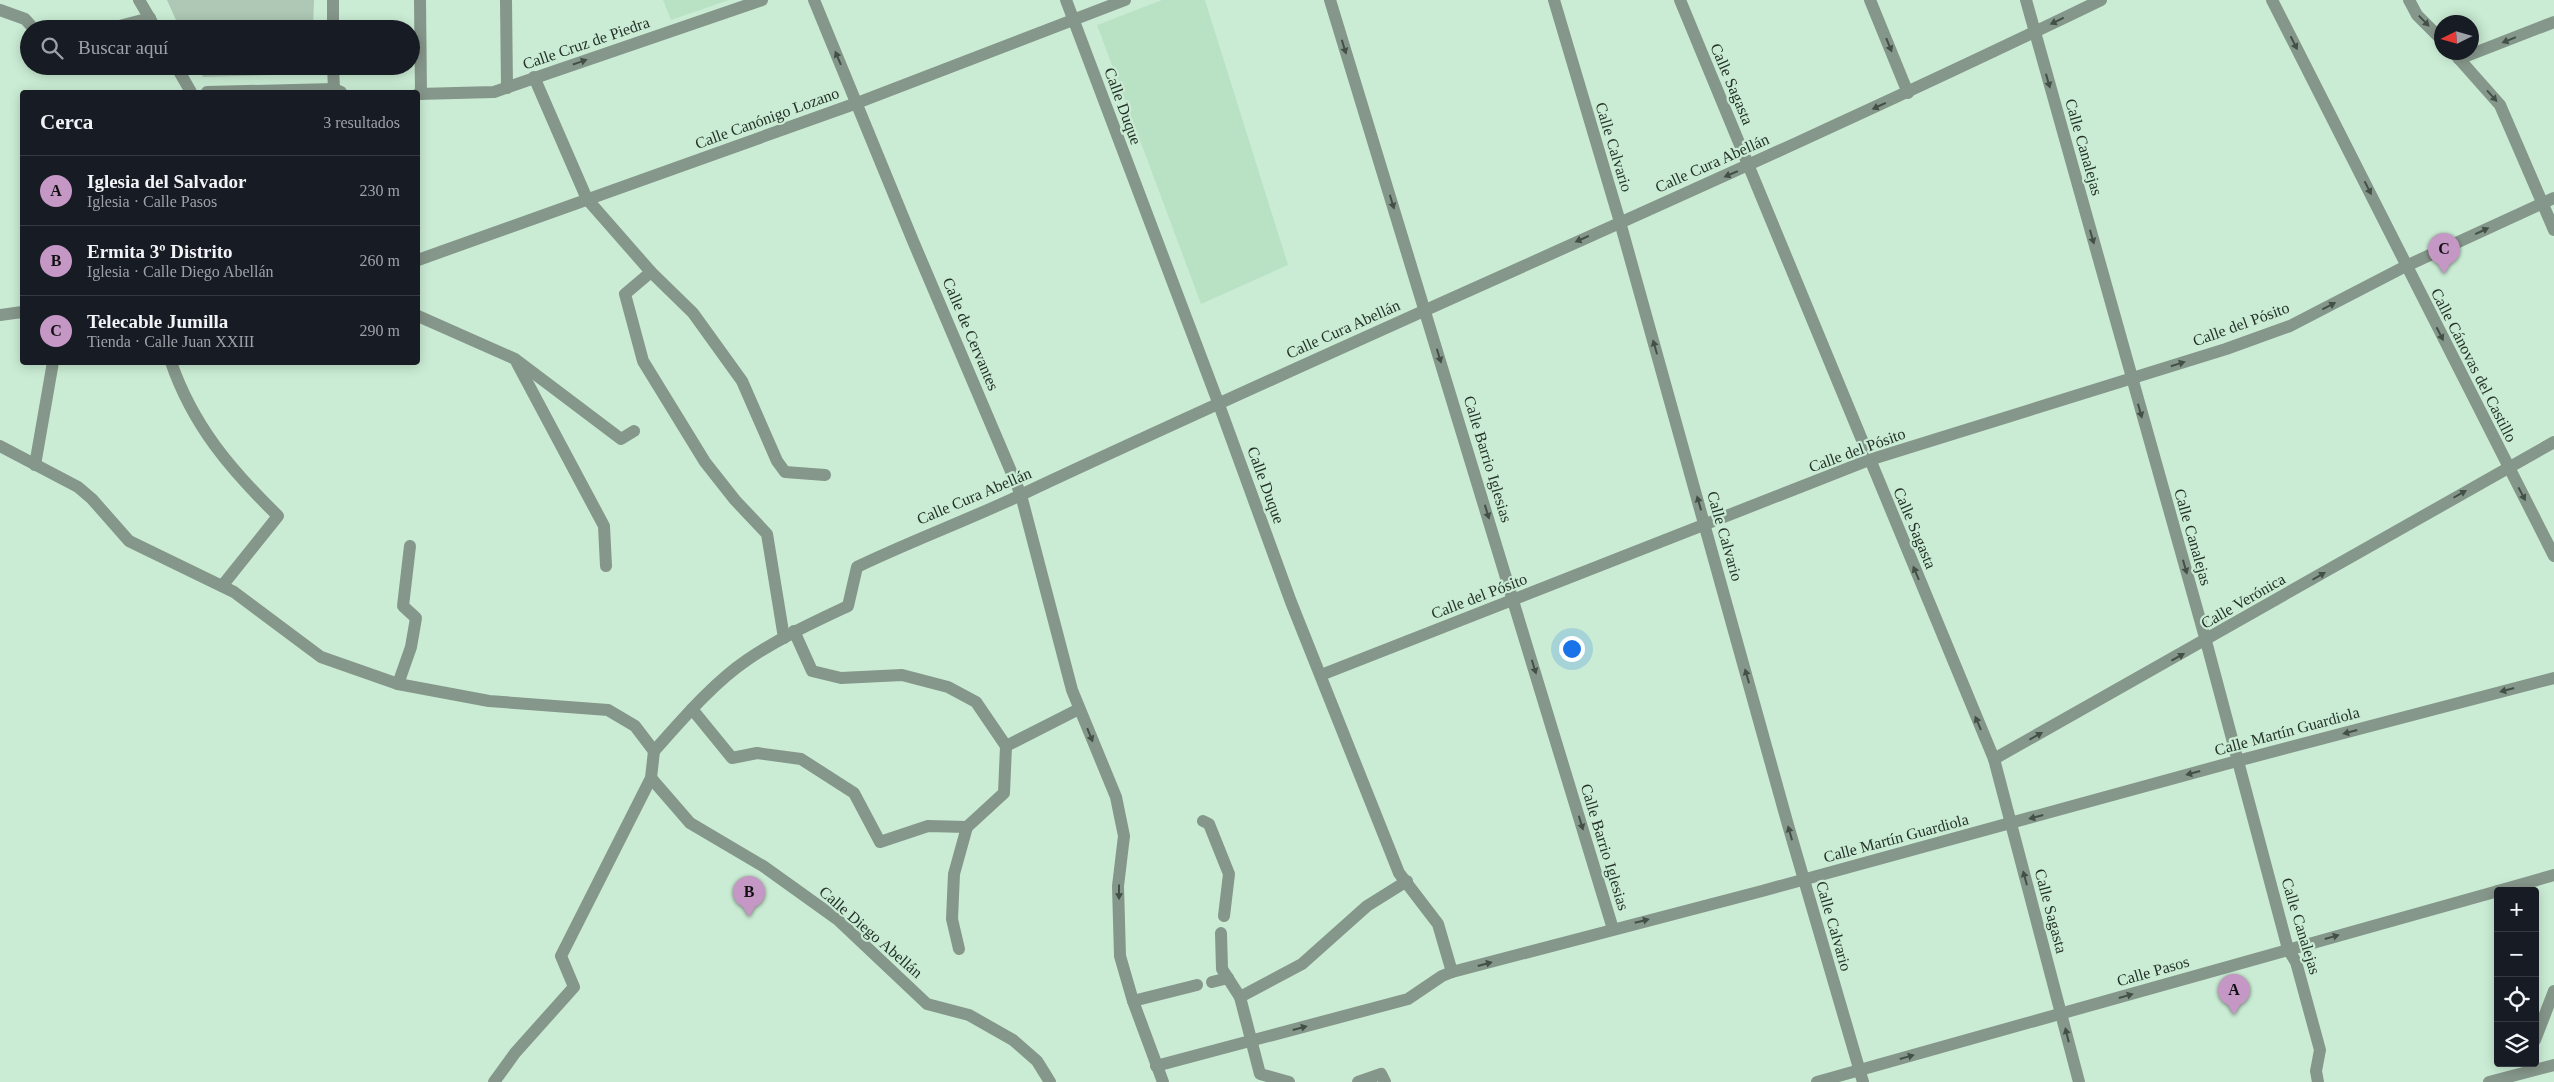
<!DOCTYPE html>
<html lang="es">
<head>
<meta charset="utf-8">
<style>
  :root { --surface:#171b24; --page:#242831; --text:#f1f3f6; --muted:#9ea1a6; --line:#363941; --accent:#c597c5 }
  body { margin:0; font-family:Georgia,serif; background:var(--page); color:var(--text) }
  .controls { position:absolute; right:15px; bottom:15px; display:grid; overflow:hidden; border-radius:5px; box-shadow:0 2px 12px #0003 }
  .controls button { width:45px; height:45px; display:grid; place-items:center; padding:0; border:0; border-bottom:1px solid var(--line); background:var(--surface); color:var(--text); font:25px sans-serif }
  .compass { position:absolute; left:2434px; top:15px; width:45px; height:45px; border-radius:50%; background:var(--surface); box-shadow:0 2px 12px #0003; rotate:265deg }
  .you { position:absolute; left:1571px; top:648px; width:18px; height:18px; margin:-12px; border:4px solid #fff; border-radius:50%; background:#1a73e8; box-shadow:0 0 0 8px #1a73e833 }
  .badge { display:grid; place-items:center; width:32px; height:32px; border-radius:50%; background:var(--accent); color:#111; font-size:16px; font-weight:700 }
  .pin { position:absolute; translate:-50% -41px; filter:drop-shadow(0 1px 2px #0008) }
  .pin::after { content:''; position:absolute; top:26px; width:18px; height:15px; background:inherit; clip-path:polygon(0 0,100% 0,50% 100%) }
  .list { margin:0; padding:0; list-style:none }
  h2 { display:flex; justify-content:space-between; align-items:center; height:65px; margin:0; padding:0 20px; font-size:21px }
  h2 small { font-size:16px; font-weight:400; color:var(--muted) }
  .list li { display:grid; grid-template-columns:32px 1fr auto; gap:15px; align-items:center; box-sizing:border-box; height:70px; padding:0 20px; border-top:1px solid var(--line) }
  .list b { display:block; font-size:19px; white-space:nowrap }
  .list p { margin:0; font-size:16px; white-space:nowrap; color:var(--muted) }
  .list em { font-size:16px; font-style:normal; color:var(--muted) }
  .icon { flex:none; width:28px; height:28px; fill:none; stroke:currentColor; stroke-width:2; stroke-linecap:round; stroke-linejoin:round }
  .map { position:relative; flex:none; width:2554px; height:1082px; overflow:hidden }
  .search { position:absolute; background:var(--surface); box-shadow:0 2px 12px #0003; left:20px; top:20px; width:400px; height:55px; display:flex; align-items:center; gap:12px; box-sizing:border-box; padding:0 18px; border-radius:28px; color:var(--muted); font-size:19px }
  .panel { position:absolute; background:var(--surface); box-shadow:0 2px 12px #0003; left:20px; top:90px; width:400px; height:275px; border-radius:5px }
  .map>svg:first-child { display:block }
  .built { fill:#b9e2c5 }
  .green { fill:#aec8b5 }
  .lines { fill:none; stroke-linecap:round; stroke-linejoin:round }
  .minor { stroke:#85968a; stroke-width:12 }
  .oneway { fill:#425046 }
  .labels { text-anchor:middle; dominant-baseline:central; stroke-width:4.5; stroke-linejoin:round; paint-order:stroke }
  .street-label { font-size:16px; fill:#253229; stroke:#caecd4 }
</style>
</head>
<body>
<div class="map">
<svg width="2554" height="1082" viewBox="0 0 2554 1082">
  <rect width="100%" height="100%" fill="#caecd4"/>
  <!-- built -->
  <g class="built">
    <path d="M 663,0 L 729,0 L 671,20 Z"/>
    <path d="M 1162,0 L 1205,0 L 1288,265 L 1201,304 L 1097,25 Z"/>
  </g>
  <!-- green -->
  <g class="green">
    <path d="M 167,0 L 314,0 L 313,29 L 180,29 Z"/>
    <path d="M 198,66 L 313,66 L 313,74 L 203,77 Z"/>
  </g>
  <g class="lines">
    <!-- minor -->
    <g class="minor">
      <path d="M 139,0 L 156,29"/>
      <path d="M 333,0 L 333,29"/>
      <path d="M 420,0 L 421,94"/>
      <path d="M 506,0 L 507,88"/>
      <path d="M 814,0 L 913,241 L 1021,495 L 1072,690 L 1116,797 L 1124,836 L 1118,886 L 1120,956 L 1133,1001 L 1163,1082"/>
      <path d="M 1066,0 L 1218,402 L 1291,602 L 1399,873 L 1438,924 L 1452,972"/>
      <path d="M 1330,0 L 1613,929"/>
      <path d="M 1554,0 L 1620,222 L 1788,825 L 1863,1082"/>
      <path d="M 1680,0 L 1994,759 L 2079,1082"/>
      <path d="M 1870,0 L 1908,93"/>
      <path d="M 2026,0 L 2206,641 L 2288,949 L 2296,962 L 2320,1050 L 2316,1071 L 2318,1082"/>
      <path d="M 2272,0 L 2554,556"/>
      <path d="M 2409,0 L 2417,15 L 2442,40"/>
      <path d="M 0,10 L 25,19 L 34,29"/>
      <path d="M 108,29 L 150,18"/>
      <path d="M 2453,52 L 2500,105 L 2554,230"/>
      <path d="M 2459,59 L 2554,22"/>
      <path d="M 176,66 L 191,92"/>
      <path d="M 333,66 L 334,89"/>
      <path d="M 534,77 L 587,199 L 651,272 L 693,313 L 742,381 L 777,461 L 785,472 L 825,475"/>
      <path d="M 207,92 L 334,89 L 341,92"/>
      <path d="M 418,94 L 494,92 L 762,0"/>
      <path d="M 418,260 L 857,103 L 1125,0"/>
      <path d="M 651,272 L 625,294 L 643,361 L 705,462 L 735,500 L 767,534 L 784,638"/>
      <path d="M 0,315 L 22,312"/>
      <path d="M 418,316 L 515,359 L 621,439 L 634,431"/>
      <path d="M 171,362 C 193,426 231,470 278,516 L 222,586"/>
      <path d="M 517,363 L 604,526 L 606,566"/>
      <path d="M 0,446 L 78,487 L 92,499 L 129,541 L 234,592 L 321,657 L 398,684 L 489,701 L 608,710 L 635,726 L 654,751"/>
      <path d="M 35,465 L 53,362"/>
      <path d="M 794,631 L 812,671 L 841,678 L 902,675 L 948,687 L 976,702 L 1006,746 L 1079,709"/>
      <path d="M 1321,675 L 1869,460 L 2226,349 L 2290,326 L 2406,266 L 2554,198"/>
      <path d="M 398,684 L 411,647 L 416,618 L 403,606 L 410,546"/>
      <path d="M 692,709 L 732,758 L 757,753 L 801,759 L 854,793 L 880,842 L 928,826 L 967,827 L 1004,793 L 1006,746"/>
      <path d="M 654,751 C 681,721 713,683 747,660 C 779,638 814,622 848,606 L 857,567 C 913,540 971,519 1027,492 C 1383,325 1746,172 2101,0"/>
      <path d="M 1994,759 L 2554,442"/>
      <path d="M 651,778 L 690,823 L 763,866 L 837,919 L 927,1004 L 969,1015 L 1013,1040 L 1037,1061 L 1050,1082"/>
      <path d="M 1203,821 L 1209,824 L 1229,874 L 1224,916"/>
      <path d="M 2498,891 L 2554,875"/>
      <path d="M 1221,933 L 1222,969 L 1240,997"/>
      <path d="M 959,949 L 952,919 L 954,874 L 967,827"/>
      <path d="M 1212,982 L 1228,978"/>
      <path d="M 1133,1001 L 1197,985"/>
      <path d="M 2535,1040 L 2554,991"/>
      <path d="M 1156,1066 L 1408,999 L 1442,976 L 1452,972 L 1762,891 L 2237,761 L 2554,678"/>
      <path d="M 494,1082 L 515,1053 L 574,987 L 561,956 L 651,778 L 654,751"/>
      <path d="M 1289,1082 L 1260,1074 L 1240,997 L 1302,964 L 1367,906 L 1407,881"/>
      <path d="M 1358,1082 L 1381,1074 L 1385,1082"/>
      <path d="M 1817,1082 L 2498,891"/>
      <path d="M 2489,1082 L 2554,1065"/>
    </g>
  </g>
  <!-- one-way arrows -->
  <defs><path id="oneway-solid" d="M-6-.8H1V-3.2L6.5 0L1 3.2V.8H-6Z" transform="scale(1.25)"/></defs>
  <g class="oneway">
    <use href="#oneway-solid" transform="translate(2057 21) rotate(154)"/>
    <use href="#oneway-solid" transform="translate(2424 21) rotate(46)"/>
    <use href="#oneway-solid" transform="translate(2509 40) rotate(158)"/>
    <use href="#oneway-solid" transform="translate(2294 43) rotate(63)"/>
    <use href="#oneway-solid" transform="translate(1889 45) rotate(68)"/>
    <use href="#oneway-solid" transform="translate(1344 47) rotate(73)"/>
    <use href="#oneway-solid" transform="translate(838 58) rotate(-113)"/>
    <use href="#oneway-solid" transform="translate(580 62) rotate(-19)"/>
    <use href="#oneway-solid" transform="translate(2048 81) rotate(74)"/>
    <use href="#oneway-solid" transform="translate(2492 96) rotate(48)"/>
    <use href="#oneway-solid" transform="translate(1879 106) rotate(155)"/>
    <use href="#oneway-solid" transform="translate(1731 174) rotate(157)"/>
    <use href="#oneway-solid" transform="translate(2368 188) rotate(63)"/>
    <use href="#oneway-solid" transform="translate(1392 202) rotate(73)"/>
    <use href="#oneway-solid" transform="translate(2482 231) rotate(-25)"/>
    <use href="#oneway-solid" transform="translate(2092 237) rotate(74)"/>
    <use href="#oneway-solid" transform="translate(1582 239) rotate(156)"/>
    <use href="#oneway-solid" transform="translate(2329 306) rotate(-27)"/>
    <use href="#oneway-solid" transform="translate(2440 334) rotate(63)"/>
    <use href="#oneway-solid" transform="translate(1655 347) rotate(-106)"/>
    <use href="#oneway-solid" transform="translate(1439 356) rotate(73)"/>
    <use href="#oneway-solid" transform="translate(2178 364) rotate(-17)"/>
    <use href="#oneway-solid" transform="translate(2140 411) rotate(74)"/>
    <use href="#oneway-solid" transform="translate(2460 494) rotate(-30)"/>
    <use href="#oneway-solid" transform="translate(2522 494) rotate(62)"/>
    <use href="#oneway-solid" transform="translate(1699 503) rotate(-106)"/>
    <use href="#oneway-solid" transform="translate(1487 512) rotate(73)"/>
    <use href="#oneway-solid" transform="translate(2185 567) rotate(74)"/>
    <use href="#oneway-solid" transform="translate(1916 573) rotate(-113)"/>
    <use href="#oneway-solid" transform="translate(2319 576) rotate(-30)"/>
    <use href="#oneway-solid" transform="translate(2178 657) rotate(-29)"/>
    <use href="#oneway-solid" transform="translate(1534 667) rotate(73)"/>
    <use href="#oneway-solid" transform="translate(1747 676) rotate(-106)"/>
    <use href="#oneway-solid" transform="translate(2507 690) rotate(165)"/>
    <use href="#oneway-solid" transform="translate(1978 723) rotate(-113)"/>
    <use href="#oneway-solid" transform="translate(2350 732) rotate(165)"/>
    <use href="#oneway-solid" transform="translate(1090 735) rotate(68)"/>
    <use href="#oneway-solid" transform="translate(2036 736) rotate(-29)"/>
    <use href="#oneway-solid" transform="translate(2193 773) rotate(165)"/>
    <use href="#oneway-solid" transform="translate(2036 817) rotate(165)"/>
    <use href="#oneway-solid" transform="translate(1581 823) rotate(73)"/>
    <use href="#oneway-solid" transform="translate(1790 833) rotate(-106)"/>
    <use href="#oneway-solid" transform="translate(2025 878) rotate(-105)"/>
    <use href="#oneway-solid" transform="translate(1119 892) rotate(90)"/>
    <use href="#oneway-solid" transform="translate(1642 921) rotate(-14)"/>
    <use href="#oneway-solid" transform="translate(2332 937) rotate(-16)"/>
    <use href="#oneway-solid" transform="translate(1485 964) rotate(-15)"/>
    <use href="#oneway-solid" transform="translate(2126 996) rotate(-16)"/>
    <use href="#oneway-solid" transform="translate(1300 1028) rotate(-15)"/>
    <use href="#oneway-solid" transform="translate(2067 1035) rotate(-104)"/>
    <use href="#oneway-solid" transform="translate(1907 1057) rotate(-16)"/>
  </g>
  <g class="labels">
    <!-- street labels -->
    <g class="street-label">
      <text transform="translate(586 43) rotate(-19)">Calle Cruz de Piedra</text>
      <text transform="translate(1732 84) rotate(67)">Calle Sagasta</text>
      <text transform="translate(1123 106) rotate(70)">Calle Duque</text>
      <text transform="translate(767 118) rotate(-20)">Calle Canónigo Lozano</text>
      <text transform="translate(1614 147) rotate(73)">Calle Calvario</text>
      <text transform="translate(2084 147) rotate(74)">Calle Canalejas</text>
      <text transform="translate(1712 163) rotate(-24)">Calle Cura Abellán</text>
      <text transform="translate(2241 324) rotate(-20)">Calle del Pósito</text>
      <text transform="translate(1343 329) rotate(-24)">Calle Cura Abellán</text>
      <text transform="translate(971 334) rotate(67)">Calle de Cervantes</text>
      <text transform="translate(2474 365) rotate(63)">Calle Cánovas del Castillo</text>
      <text transform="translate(1857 450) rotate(-20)">Calle del Pósito</text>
      <text transform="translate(1488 459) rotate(73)">Calle Barrio Iglesias</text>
      <text transform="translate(1266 485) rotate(70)">Calle Duque</text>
      <text transform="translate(974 496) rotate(-23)">Calle Cura Abellán</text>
      <text transform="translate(1915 528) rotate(67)">Calle Sagasta</text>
      <text transform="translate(1725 536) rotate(74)">Calle Calvario</text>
      <text transform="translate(2193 537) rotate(74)">Calle Canalejas</text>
      <text transform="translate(1479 596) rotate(-21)">Calle del Pósito</text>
      <text transform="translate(2243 601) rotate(-30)">Calle Verónica</text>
      <text transform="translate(2287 731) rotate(-15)">Calle Martín Guardiola</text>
      <text transform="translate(1896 838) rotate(-15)">Calle Martín Guardiola</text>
      <text transform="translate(1605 847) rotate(73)">Calle Barrio Iglesias</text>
      <text transform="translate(2051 911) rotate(75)">Calle Sagasta</text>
      <text transform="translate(1834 926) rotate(74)">Calle Calvario</text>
      <text transform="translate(2301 926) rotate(73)">Calle Canalejas</text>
      <text transform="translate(871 932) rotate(41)">Calle Diego Abellán</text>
      <text transform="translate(2153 971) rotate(-16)">Calle Pasos</text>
    </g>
  </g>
</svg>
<div class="controls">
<button>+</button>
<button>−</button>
<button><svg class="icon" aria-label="locate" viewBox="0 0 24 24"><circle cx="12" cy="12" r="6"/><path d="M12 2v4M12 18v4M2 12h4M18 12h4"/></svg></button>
<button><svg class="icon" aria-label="layers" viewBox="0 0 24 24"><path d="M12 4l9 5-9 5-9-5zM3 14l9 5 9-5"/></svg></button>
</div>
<svg class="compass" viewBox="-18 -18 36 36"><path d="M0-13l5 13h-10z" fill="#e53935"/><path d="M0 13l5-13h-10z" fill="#9ea1a6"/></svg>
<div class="you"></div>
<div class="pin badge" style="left:2234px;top:1015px">A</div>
<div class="pin badge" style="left:749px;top:917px">B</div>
<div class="pin badge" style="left:2444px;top:274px">C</div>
<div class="search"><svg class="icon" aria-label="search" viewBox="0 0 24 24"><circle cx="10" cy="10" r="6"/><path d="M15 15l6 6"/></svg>Buscar aquí</div>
<section class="panel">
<h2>Cerca<small>3 resultados</small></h2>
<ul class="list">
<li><span class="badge">A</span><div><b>Iglesia del Salvador</b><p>Iglesia · Calle Pasos</p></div><em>230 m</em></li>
<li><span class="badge">B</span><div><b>Ermita 3º Distrito</b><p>Iglesia · Calle Diego Abellán</p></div><em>260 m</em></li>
<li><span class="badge">C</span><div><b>Telecable Jumilla</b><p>Tienda · Calle Juan XXIII</p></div><em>290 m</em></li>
</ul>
</section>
</div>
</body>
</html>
